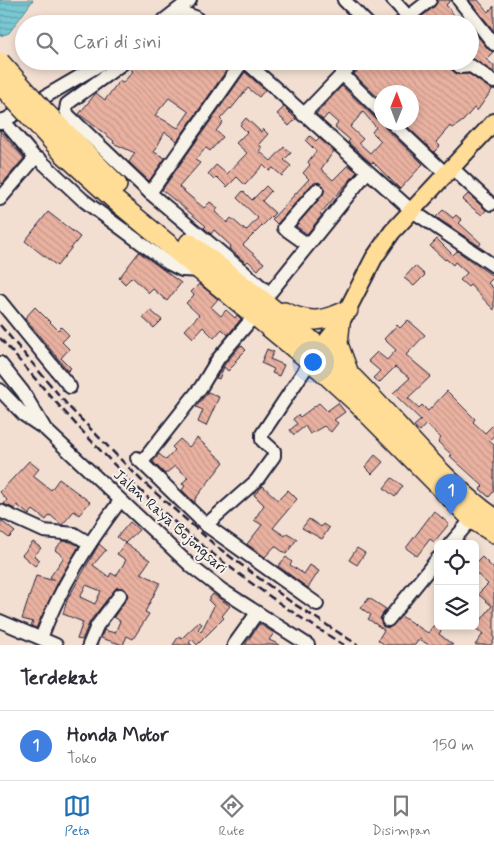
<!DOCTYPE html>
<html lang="id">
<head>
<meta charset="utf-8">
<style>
  :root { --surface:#fff; --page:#f7f7f7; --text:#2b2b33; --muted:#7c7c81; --line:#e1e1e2; --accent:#1f6fb2 }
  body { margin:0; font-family:Mynerve,sans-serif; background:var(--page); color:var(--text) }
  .controls { position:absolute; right:15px; bottom:15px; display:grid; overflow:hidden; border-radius:8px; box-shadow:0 2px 8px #0003 }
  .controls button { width:45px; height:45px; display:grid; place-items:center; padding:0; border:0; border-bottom:1px solid var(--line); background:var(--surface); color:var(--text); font:25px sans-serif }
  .compass { position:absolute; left:374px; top:85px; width:45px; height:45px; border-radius:50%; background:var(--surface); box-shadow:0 2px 8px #0003; rotate:1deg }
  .you { position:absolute; left:312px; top:361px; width:18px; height:18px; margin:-12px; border:4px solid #fff; border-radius:50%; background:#1a73e8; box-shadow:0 0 0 8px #1a73e833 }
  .badge { display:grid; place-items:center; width:32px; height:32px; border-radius:50%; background:var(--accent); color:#fff; font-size:16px; font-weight:700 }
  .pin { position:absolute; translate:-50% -41px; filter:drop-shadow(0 1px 2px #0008) }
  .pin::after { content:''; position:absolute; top:26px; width:18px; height:15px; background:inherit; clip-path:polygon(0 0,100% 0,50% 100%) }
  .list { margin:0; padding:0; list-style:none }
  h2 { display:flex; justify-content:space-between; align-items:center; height:65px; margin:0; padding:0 20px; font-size:21px }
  h2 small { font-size:16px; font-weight:400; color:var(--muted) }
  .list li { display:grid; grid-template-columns:32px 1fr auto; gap:15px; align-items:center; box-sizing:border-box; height:70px; padding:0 20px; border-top:1px solid var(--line) }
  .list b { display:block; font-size:19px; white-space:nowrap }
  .list p { margin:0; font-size:16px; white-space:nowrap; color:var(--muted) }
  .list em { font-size:16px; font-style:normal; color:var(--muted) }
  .icon { flex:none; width:28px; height:28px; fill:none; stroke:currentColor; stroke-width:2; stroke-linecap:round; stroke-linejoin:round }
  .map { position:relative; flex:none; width:494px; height:645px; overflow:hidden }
  .search { position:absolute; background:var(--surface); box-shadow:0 2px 8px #0003; left:15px; right:15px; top:15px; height:55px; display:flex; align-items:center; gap:12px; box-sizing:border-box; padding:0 18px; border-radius:28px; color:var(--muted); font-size:19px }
  .sheet { height:135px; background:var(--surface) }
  nav { display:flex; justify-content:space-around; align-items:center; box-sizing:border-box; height:70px; border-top:1px solid var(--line); background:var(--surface); font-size:14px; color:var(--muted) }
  nav a { display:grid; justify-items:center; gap:2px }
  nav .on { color:var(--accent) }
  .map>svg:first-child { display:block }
  .water { fill:url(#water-rules); stroke:#568696 }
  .building { fill:url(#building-back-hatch); stroke:#22223b; fill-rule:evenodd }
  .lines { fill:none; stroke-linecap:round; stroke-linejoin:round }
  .minor-casing { stroke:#22223b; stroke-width:16 }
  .major-casing { stroke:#22223b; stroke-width:20 }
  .highway-casing { stroke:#22223b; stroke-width:22 }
  .minor { stroke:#f7f3e8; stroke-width:12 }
  .major { stroke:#ffdd96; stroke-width:16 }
  .highway { stroke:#ffdd96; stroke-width:19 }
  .rail { stroke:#22223b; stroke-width:2.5; stroke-dasharray:8 4; stroke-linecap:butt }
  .highway-bridge-casing { stroke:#22223b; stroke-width:22; stroke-linecap:butt }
  .highway-bridge { stroke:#ffdd96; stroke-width:19 }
  .labels { text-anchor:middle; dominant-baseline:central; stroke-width:4; stroke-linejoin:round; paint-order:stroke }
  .street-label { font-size:15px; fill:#22223b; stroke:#f7f3e8 }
</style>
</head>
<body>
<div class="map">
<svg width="494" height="645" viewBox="0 0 494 645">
  <defs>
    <pattern id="water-rules" width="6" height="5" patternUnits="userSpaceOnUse" patternTransform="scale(1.25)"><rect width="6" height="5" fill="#78c8d2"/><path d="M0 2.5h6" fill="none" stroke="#62a2ac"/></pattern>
    <pattern id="building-back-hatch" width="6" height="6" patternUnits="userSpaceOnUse" patternTransform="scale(1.25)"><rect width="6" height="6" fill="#e9b1a0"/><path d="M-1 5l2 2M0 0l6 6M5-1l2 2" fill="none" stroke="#c8988b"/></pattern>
  </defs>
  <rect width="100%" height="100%" fill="#f3dfd2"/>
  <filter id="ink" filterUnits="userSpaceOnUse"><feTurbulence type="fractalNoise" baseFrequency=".02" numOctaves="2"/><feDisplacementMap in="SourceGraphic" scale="10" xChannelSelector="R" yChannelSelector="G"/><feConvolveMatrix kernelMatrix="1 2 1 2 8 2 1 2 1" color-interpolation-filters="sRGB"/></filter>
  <g filter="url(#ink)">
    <!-- water -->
    <path class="water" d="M 0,0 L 33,0 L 9,33 L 0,36 Z"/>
    <!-- building -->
    <g class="building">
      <path d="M 438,0 L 451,0 L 446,5 L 454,15 L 442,24 L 433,24 L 428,17 L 422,21 L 420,18 L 435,6 Z"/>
      <path d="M 469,0 L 478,0 L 488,12 L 494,6 L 494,31 Z"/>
      <path d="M 470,27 L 488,49 L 493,52 L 486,59 L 494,66 L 494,72 L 470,58 L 470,51 L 476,46 L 470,39 Z"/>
      <path d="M 138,61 L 233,61 L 177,141 L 165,132 L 154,152 L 165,158 L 149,181 L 129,162 L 135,153 L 113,143 L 114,141 L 79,114 L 96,93 L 105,100 L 119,81 L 123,83 L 133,71 L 130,69 ZM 169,98 L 189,112 L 178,128 L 155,115 Z"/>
      <path d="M 363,61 L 377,61 L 381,66 L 388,61 L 396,69 L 404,61 L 446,61 L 448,67 L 457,74 L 469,74 L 492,90 L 477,111 L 474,108 L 463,121 L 453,128 L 450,126 L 436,142 L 440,146 L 434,152 L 403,122 L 412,122 L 412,92 L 382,92 L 382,101 L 354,74 L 362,68 Z"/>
      <path d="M 245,72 L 265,90 L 259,97 L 248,88 L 231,109 L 230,108 L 220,119 L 223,122 L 216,131 L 223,137 L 210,151 L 206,148 L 195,160 L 200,163 L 179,187 L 204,208 L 210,202 L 218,208 L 215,212 L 227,223 L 231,218 L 246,231 L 258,218 L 237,198 L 243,191 L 252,200 L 266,186 L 271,191 L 262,201 L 275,213 L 243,245 L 264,263 L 258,270 L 248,261 L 246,263 L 229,248 L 231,246 L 214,230 L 211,234 L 204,228 L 206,226 L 162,190 Z"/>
      <path d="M 342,86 L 376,119 L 382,121 L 385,128 L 423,164 L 400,189 L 373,162 L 371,163 L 348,142 L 350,140 L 335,127 L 338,123 L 328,114 L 323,120 L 316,114 ZM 363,112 L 376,127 L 372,132 L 381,141 L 370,153 L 359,143 L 363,139 L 350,127 Z"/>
      <path d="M 284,107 L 296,119 L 289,126 L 277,114 Z"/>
      <path d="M 246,118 L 261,132 L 263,129 L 268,134 L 259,144 L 262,148 L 259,151 L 271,161 L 284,147 L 291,153 L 284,160 L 291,166 L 282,176 L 273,168 L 269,171 L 263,165 L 245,185 L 237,177 L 227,187 L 217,177 L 214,180 L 208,174 L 216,165 L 227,174 L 247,153 L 236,143 L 247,132 L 240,125 Z"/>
      <path d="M 0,131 L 24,158 L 2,184 L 0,182 Z"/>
      <path d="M 310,136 L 316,141 L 319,138 L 334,151 L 321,169 L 333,180 L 348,165 L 357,172 L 320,214 L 322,215 L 307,234 L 296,226 L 323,195 L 324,187 L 319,182 L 311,185 L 277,224 L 272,219 L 309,179 L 303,173 L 310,165 L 308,162 L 316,151 L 306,141 Z"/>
      <path d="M 468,194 L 486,210 L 482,215 L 462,200 Z"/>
      <path d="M 443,210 L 453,218 L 456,215 L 462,220 L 459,223 L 481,243 L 479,246 L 436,217 Z"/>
      <path d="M 48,212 L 80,237 L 57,266 L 25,241 Z"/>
      <path d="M 437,239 L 453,255 L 457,251 L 494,277 L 488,283 L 494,289 L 494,310 L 470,285 L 468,287 L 460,280 L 467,273 L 455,262 L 453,265 L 446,259 L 445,260 L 430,246 Z"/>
      <path d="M 139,252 L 181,283 L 167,301 L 153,289 L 149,293 L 132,277 L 125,284 L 119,278 Z"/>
      <path d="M 415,266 L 425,275 L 414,286 L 404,278 Z"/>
      <path d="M 199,284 L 218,299 L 211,307 L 221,316 L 226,310 L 235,318 L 237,315 L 241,319 L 228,335 L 222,329 L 214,338 L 203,327 L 193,338 L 185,330 L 199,315 L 186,303 L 194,295 L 191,292 Z"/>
      <path d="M 35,307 L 58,330 L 61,327 L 69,335 L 62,342 L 69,349 L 61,358 L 71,368 L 68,371 L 25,318 Z"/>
      <path d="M 150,310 L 162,320 L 154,328 L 143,318 Z"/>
      <path d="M 408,320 L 425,335 L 406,355 L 431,376 L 408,398 L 419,408 L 422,405 L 428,411 L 447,391 L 475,419 L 473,422 L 485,433 L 494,424 L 494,435 L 489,441 L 494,445 L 494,491 L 489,497 L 480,489 L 483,486 L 450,456 L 452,455 L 438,442 L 441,438 L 426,424 L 420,431 L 414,426 L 421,420 L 393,393 L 410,378 L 395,367 L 379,383 L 373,378 L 380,371 L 368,361 L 377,352 L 387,360 L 396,350 L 384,339 L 397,325 L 400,328 Z"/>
      <path d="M 241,345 L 246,350 L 235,361 L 237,362 L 228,371 L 224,367 L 219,379 L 216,378 L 225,364 Z"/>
      <path d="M 267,349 L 274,352 L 270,359 L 284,365 L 279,376 L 272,373 L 274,369 L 261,363 Z"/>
      <path d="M 208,392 L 219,397 L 206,426 L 198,422 L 203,410 L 196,407 Z"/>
      <path d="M 319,403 L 327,411 L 338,403 L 345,412 L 334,420 L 338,423 L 331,432 L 324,426 L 310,434 L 305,426 L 294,435 L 290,430 L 297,424 L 293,419 L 298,415 L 300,417 Z"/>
      <path d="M 197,438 L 224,462 L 195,499 L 195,503 L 182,490 L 185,486 L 182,484 L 188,477 L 175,466 L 165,474 L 153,462 L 159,454 L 166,460 L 175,450 L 172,447 L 180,439 L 189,447 Z"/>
      <path d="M 375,455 L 383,462 L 372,474 L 365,467 Z"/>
      <path d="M 29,461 L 39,469 L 33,476 L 51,490 L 59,479 L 90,502 L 79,515 L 74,511 L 62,525 L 50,515 L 46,520 L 33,510 L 29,515 L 17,505 L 15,509 L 4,504 L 7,500 L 0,492 Z"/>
      <path d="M 392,478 L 403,486 L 395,497 L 384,488 Z"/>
      <path d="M 263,486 L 278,500 L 288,490 L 297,499 L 273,528 L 285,536 L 287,533 L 297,539 L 286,554 L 275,546 L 265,557 L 247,544 L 262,525 L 254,520 L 264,505 L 254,495 Z"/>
      <path d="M 434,511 L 449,524 L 434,542 L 430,539 L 417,556 L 406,548 Z"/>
      <path d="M 309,519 L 321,527 L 323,524 L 329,528 L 322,539 L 302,528 Z"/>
      <path d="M 0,520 L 15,532 L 9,538 L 0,531 Z"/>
      <path d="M 130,522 L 139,530 L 125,543 L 117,537 Z"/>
      <path d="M 62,541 L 71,542 L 79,546 L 59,580 L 36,628 L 31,626 L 33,622 L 22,619 L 36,576 L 55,581 L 50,577 L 64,557 L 55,550 Z"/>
      <path d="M 33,542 L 41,548 L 34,556 L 40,560 L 35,566 L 22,555 Z"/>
      <path d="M 125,543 L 150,560 L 141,573 L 160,583 L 145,612 L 149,614 L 133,639 L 127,636 L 123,645 L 101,638 L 104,630 L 115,633 L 120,621 L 114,617 L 128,596 L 125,589 L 117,587 L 90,621 L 82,640 L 77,639 L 83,622 L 63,614 L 67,600 L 99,544 L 106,550 L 93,565 L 109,577 L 111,573 L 116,576 L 126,560 L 117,554 ZM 86,585 L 101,591 L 95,604 L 80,597 Z"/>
      <path d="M 357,548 L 365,553 L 357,565 L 349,560 Z"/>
      <path d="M 286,557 L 292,562 L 290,565 L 304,574 L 310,565 L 319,571 L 308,588 L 278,566 Z"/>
      <path d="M 482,557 L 494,569 L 494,640 L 491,645 L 475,645 L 483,634 L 475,628 L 492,606 L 478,594 L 488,584 L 475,572 L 475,564 Z"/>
      <path d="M 213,594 L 230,606 L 222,616 L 224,618 L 197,645 L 192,639 L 189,643 L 192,645 L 173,645 L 179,636 L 182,638 L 199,622 L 202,624 L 198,629 L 201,632 L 214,606 L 208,600 Z"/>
      <path d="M 369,598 L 386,609 L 380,618 L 383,627 L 391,627 L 401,616 L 428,633 L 433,626 L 444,626 L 439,634 L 453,645 L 429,645 L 419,639 L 415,645 L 385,645 L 378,640 L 384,630 L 368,619 L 371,615 L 361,608 Z"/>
      <path d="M 259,624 L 274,633 L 269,640 L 280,645 L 245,645 Z"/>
    </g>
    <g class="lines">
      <defs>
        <g id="minor">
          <path d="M 344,0 L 368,24"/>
          <path d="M 393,0 L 415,24"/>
          <path d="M 459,0 L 494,44"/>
          <path d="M 159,24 L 190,0"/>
          <path d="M 172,24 L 186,14 L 195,17 L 202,24"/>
          <path d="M 399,24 L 430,0"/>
          <path d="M 126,61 L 67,104 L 66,110 L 68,115 L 150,193 L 269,293"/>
          <path d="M 245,61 L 411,210 L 494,266"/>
          <path d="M 454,61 L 460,67 L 471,66 L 494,82"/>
          <path d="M 342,74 L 382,113"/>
          <path d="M 303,115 L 355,61"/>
          <path d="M 3,120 L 35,158"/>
          <path d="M 391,122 L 446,174"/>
          <path d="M 0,123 L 106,61"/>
          <path d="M 452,168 L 491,204"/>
          <path d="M 150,193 L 243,61"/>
          <path d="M 0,199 L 35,158 L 39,159 L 83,200 L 168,263 L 182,270 L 203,271"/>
          <path d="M 308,245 L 284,228 L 317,190"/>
          <path d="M 265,299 L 367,172"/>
          <path d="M 0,301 L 70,387"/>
          <path d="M 0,363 L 23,392 L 44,427"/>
          <path d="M 0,390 L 24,415 L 45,429 L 192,567 L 222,590 L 308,645"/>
          <path d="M 137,458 L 206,525 L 317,604"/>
          <path d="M 142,462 L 201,387 L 218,359 L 255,315"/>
          <path d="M 0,511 L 44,531 L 74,534 L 89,543"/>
          <path d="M 206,525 L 256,481 L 274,456 L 274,451 L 262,440 L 262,434 L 310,362"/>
          <path d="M 450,544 L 472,519"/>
          <path d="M 388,620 L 438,558"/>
          <path d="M 0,621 L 56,645"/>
          <path d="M 41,638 C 60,587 88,544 120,501"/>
          <path d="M 89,645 L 97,626 L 120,595"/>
          <path d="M 234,645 L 257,613"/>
        </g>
        <path id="major" d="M 313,358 L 340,324 L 374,258 L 392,232 L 494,122"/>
        <g id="highway">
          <path d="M 46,113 L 117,185"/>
          <path d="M 36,123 L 63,153 L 116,201 L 322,371 L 358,404 L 472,519 L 494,533"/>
          <path d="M 189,243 C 243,286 300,328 351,376 C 397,421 442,482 494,518"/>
          <path d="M 284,312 C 310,324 323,322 348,310"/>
          <path d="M 340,324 L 338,344 L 348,371"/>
        </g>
      </defs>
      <!-- minor casing -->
      <use href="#minor" class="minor-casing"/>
      <!-- major casing -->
      <use href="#major" class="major-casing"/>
      <!-- highway casing -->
      <use href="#highway" class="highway-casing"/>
      <!-- minor -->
      <use href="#minor" class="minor"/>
      <!-- major -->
      <use href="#major" class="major"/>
      <!-- highway -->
      <use href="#highway" class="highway"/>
      <!-- rail -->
      <g class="rail">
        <path d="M 0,325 L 70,408 L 141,480 L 216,546 L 291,602 L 358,645"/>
        <path d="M 0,338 C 66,415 133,491 213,554 C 255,587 298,617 344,645"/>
      </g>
      <defs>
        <g id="highway-bridge">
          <path d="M 0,62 L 46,113"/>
          <path d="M 0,84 L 36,123"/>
        </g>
      </defs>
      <!-- highway-bridge casing -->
      <use href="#highway-bridge" class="highway-bridge-casing"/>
      <!-- highway-bridge -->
      <use href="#highway-bridge" class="highway-bridge"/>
    </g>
  </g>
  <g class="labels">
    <!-- street labels -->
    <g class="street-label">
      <text transform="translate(170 522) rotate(42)">Jalan Raya Bojongsari</text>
    </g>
  </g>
</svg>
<div class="controls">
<button><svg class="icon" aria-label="locate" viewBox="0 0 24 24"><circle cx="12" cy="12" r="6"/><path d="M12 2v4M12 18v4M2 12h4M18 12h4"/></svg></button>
<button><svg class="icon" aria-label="layers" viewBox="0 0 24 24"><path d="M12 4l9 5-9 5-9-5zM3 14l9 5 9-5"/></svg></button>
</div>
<svg class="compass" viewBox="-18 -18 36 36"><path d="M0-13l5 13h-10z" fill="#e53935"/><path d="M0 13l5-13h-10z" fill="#7c7c81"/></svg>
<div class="you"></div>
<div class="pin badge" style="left:451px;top:515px;background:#3f7fe0">1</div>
<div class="search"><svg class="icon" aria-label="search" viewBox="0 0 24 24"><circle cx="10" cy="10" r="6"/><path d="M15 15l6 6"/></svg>Cari di sini</div>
</div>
<section class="sheet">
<h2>Terdekat<small></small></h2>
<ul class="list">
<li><span class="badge" style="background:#3f7fe0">1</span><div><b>Honda Motor</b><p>Toko</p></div><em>150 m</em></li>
</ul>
</section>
<nav>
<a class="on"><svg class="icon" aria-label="map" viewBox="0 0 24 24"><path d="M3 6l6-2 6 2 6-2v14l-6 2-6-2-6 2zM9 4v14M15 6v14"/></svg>Peta</a>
<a><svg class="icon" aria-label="directions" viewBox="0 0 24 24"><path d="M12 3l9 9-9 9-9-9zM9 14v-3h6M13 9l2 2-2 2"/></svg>Rute</a>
<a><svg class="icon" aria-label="saved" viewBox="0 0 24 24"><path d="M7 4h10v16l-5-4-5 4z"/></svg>Disimpan</a>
</nav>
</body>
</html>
